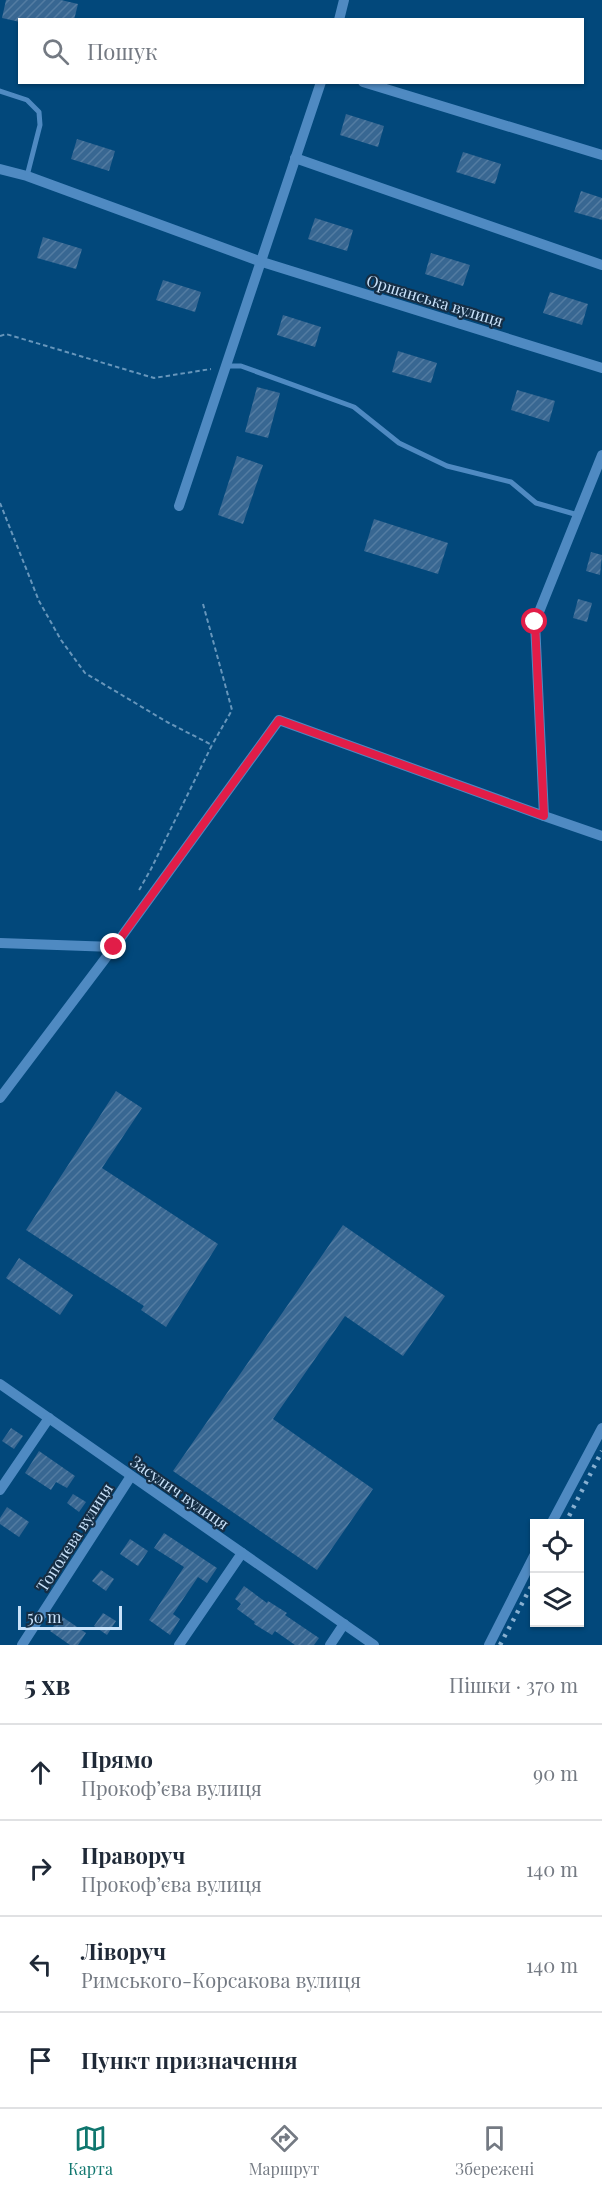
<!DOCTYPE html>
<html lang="uk">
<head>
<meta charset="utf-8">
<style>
  :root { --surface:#fff; --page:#f6f6f7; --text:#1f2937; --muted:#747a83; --line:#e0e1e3; --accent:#0f766e }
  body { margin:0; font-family:"Playfair Display",serif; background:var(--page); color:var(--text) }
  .controls { position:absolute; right:18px; bottom:18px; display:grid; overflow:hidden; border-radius:0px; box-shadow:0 2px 4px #0004 }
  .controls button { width:54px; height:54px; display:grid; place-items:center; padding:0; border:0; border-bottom:2px solid var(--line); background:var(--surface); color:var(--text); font:30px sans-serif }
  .scale { position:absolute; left:18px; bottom:15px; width:104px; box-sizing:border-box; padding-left:6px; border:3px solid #c9e2fa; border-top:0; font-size:16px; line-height:21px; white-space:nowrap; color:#c9e2fa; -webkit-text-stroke:4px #152e45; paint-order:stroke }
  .stop { position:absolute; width:18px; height:18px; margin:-14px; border:4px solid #e11d48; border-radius:50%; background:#fff }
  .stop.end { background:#e11d48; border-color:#fff; box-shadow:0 2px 6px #0008 }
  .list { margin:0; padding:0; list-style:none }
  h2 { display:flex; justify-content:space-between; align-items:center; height:78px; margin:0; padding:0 24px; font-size:26px }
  h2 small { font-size:20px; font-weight:400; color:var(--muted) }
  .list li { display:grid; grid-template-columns:39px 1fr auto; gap:18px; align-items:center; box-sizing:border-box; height:96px; padding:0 24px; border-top:2px solid var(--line) }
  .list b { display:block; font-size:22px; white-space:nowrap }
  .list p { margin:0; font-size:20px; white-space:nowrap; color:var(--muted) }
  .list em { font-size:20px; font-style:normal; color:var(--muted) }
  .icon { flex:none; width:33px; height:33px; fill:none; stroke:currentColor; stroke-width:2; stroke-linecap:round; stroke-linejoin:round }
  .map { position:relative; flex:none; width:602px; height:1645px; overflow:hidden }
  .search { position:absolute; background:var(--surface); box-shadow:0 2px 4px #0004; left:18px; right:18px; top:18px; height:66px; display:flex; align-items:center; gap:15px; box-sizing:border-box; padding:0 21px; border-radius:0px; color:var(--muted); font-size:22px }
  .sheet { height:462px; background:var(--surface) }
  nav { display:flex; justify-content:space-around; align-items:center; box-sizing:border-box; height:84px; border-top:2px solid var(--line); background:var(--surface); font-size:16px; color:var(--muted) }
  nav a { display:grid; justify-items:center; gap:3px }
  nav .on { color:var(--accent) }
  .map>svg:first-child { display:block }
  .building { fill:url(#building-hatch) }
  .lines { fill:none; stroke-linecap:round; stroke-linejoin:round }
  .path { stroke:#6796bb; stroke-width:2; stroke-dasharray:4.5 3; stroke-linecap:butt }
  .lane { stroke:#4f8ac2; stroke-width:5 }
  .street { stroke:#4f8ac2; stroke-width:10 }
  .rail { stroke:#88b0d1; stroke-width:4.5; stroke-dasharray:3 6; stroke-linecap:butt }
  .route { stroke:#e11d48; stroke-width:8 }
  .labels { text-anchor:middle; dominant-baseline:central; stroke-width:4.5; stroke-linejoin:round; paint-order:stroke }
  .street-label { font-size:16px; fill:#c9e2fa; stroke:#152e45 }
</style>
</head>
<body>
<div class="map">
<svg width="602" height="1645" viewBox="0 0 602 1645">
  <defs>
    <pattern id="building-hatch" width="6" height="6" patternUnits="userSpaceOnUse" patternTransform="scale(1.5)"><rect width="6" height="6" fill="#386792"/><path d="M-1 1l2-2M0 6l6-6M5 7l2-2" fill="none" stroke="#537ca2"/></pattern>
  </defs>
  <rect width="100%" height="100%" fill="#02487b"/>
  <!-- building -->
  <g class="building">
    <path d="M 6,0 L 61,0 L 78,4 L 74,20 L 20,20 L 20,22 L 2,18 Z"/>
    <path d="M 346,114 L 384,126 L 378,147 L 340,135 Z"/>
    <path d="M 77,139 L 115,151 L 109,171 L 71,159 Z"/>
    <path d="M 463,152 L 501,164 L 495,184 L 456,172 Z"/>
    <path d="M 581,191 L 602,198 L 602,220 L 574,212 Z"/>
    <path d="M 315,218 L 353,230 L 347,251 L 308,239 Z"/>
    <path d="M 43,237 L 82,249 L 76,269 L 37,258 Z"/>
    <path d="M 431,253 L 470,265 L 463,286 L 425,274 Z"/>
    <path d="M 163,280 L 201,292 L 195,312 L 156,300 Z"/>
    <path d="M 550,292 L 588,304 L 582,325 L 543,313 Z"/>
    <path d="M 283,315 L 321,327 L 315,347 L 277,335 Z"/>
    <path d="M 398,351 L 437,363 L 431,383 L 392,372 Z"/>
    <path d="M 257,387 L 280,393 L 268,438 L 245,432 Z"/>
    <path d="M 517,390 L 555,401 L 549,422 L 511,410 Z"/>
    <path d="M 237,456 L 263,465 L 243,524 L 218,515 Z"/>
    <path d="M 374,519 L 448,543 L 438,574 L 364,551 Z"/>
    <path d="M 591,552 L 602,555 L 600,575 L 586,571 Z"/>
    <path d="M 578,599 L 592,603 L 587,622 L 573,618 Z"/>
    <path d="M 116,1091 L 142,1108 L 102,1168 L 218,1244 L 166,1327 L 141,1310 L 144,1306 L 26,1230 Z"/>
    <path d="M 343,1225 L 445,1296 L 403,1356 L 345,1316 L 273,1419 L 373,1489 L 317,1570 L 173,1471 Z"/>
    <path d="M 19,1258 L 73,1295 L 60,1315 L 6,1278 Z"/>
    <path d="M 11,1428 L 23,1436 L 14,1449 L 2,1441 Z"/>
    <path d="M 39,1451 L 75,1476 L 67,1488 L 56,1482 L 51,1490 L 25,1473 Z"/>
    <path d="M 73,1494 L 86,1502 L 79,1512 L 67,1503 Z"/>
    <path d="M 7,1507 L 29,1522 L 19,1537 L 0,1524 L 0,1518 Z"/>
    <path d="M 164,1533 L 217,1568 L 207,1583 L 198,1577 L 173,1614 L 180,1619 L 170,1635 L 149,1620 L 184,1567 L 154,1548 Z"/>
    <path d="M 130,1539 L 148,1551 L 138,1566 L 120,1554 Z"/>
    <path d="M 101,1570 L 114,1579 L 106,1591 L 92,1581 Z"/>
    <path d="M 244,1586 L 267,1603 L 268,1601 L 287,1613 L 285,1615 L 319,1638 L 314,1645 L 295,1645 L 275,1631 L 272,1635 L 254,1624 L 255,1622 L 237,1609 L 241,1604 L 235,1599 Z"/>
    <path d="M 103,1613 L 116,1621 L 107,1635 L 94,1626 Z"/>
    <path d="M 61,1616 L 86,1633 L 78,1645 L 70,1645 L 50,1631 Z"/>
  </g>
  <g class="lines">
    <!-- path -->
    <g class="path">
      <path d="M 0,336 L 6,334 L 154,378 L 211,369"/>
      <path d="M 0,503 L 39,601 L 61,640 L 85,673 L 167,722 L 212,745 L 151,869 L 138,892"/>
      <path d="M 203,604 L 232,710 L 212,745"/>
    </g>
    <!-- lane -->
    <g class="lane">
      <path d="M 0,91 L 27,100 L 39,112 L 40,125 L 27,176"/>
      <path d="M 226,366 L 241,366 L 354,407 L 399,443 L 447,466 L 511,482 L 536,503 L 578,515"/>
    </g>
    <!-- street -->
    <g class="street">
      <path d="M 339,20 L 344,0"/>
      <path d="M 363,82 L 602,155"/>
      <path d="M 295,158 L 602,265"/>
      <path d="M 0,169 L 27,176 L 259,261 L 602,368"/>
      <path d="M 179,506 L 321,82"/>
      <path d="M 544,816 L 602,836"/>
      <path d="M 0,943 L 114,947"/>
      <path d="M 0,1098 L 114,947 L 279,720 L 544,816 L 535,622 L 602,455"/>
      <path d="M 0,1384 L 374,1645"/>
      <path d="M 0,1490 L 49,1418"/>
      <path d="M 551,1524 L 602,1428"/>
      <path d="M 22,1645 L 131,1476"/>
      <path d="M 179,1645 L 242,1553"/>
      <path d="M 330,1645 L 344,1624"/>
      <path d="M 489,1645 L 534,1556"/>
    </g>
    <!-- rail -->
    <g class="rail">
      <path d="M 565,1524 L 602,1451"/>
      <path d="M 500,1645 L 534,1581"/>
    </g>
  </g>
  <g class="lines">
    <!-- route -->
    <path class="route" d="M 114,947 L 279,720 L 544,816 L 535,622"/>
  </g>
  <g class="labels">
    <!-- street labels -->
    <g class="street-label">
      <text transform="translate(435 300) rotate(17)">Оршанська вулиця</text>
      <text transform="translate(180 1492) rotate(35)">Засулич вулиця</text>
      <text transform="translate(74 1537) rotate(-57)">Тополєва вулиця</text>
    </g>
  </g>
</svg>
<div class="controls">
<button><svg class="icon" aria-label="locate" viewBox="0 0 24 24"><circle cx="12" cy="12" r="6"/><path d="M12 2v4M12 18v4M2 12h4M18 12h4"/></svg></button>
<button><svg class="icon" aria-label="layers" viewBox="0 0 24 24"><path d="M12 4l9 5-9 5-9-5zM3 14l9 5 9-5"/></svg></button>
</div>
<div class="scale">50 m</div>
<div class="stop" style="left:535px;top:622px"></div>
<div class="stop end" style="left:114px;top:947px"></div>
<div class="search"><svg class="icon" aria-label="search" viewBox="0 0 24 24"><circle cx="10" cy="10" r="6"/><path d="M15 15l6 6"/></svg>Пошук</div>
</div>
<section class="sheet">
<h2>5 хв<small>Пішки · 370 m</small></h2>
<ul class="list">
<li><svg class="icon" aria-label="ahead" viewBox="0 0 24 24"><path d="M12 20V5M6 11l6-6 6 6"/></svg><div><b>Прямо</b><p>Прокоф’єва вулиця</p></div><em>90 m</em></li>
<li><svg class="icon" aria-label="right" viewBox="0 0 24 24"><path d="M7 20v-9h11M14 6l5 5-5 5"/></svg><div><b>Праворуч</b><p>Прокоф’єва вулиця</p></div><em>140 m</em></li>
<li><svg class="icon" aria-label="left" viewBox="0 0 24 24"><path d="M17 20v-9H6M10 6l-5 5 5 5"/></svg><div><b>Ліворуч</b><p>Римського-Корсакова вулиця</p></div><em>140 m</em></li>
<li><svg class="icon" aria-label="arrive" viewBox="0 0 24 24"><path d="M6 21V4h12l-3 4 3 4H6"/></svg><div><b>Пункт призначення</b></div></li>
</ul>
</section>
<nav>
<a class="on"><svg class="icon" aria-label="map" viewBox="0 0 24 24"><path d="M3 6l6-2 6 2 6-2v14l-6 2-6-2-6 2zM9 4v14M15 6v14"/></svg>Карта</a>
<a><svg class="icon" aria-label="directions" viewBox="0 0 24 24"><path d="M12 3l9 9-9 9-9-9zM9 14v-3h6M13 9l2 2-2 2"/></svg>Маршрут</a>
<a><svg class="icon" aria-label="saved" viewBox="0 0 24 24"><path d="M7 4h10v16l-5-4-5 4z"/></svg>Збережені</a>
</nav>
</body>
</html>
